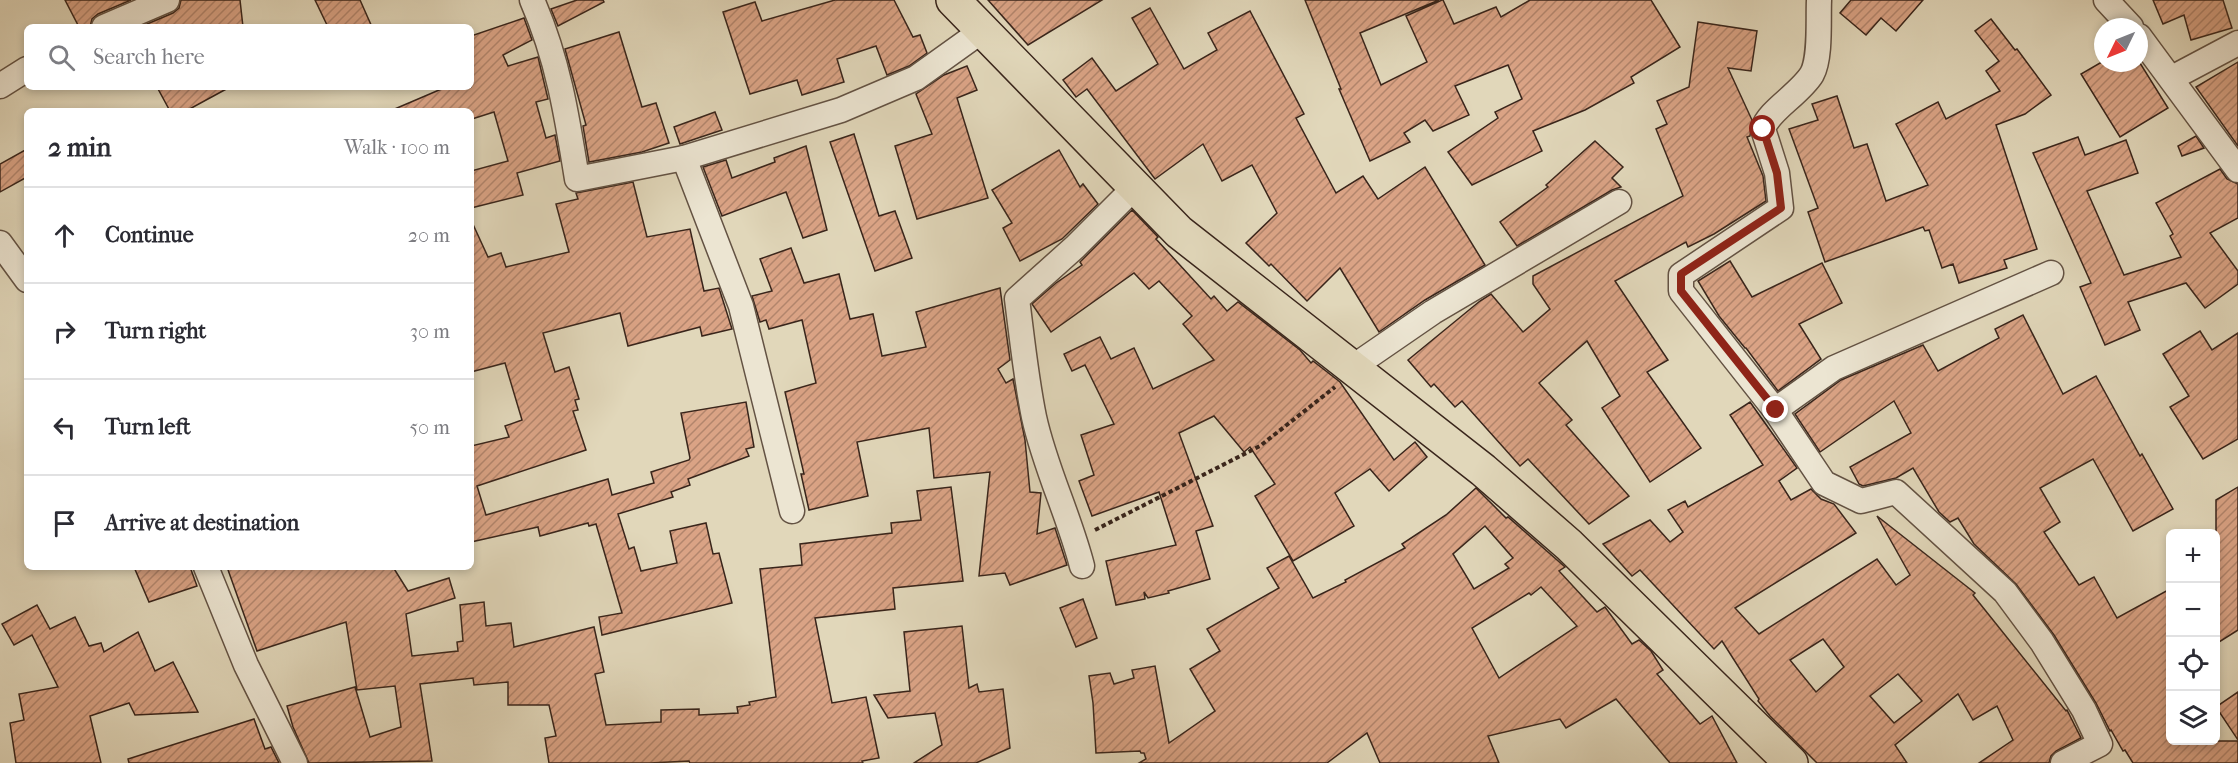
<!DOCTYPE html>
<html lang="en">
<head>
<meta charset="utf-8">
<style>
  :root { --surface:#fff; --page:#f7f7f7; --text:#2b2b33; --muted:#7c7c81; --line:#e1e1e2 }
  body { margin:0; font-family:"IM FELL French Canon",serif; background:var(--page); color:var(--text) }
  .controls { position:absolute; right:18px; bottom:18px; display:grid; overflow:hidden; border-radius:9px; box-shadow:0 3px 9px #0003 }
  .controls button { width:54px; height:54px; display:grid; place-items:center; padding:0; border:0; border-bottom:2px solid var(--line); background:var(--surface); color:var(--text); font:30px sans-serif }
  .compass { position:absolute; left:2094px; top:18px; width:54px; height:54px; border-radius:50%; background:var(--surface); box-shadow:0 3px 9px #0003; rotate:227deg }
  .stop { position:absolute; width:18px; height:18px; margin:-14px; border:4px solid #8f2418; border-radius:50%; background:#fff }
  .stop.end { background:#8f2418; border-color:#fff; box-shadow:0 2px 6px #0008 }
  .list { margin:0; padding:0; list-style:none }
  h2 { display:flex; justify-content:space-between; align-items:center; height:78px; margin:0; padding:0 24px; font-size:26px }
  h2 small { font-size:20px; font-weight:400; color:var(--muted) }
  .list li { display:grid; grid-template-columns:39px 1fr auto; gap:18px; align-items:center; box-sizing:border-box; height:96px; padding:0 24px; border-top:2px solid var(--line) }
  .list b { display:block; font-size:22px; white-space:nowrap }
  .list em { font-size:20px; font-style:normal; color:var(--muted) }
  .icon { flex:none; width:33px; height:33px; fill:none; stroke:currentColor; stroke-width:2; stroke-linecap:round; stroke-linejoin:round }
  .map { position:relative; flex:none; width:2238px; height:763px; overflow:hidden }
  .search { position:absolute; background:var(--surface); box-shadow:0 3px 9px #0003; left:24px; top:24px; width:450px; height:66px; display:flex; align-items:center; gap:15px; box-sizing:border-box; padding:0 21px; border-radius:9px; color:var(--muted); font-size:22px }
  .panel { position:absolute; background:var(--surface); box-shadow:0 3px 9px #0003; left:24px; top:108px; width:450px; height:462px; border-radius:9px }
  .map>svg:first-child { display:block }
  .building { fill:url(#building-hatch); stroke:#39251b; stroke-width:1.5; fill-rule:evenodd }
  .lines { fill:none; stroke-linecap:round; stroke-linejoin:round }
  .minor-casing { stroke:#635243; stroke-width:27 }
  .primary-casing { stroke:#39251b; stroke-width:36 }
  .path { stroke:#39251b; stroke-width:4; stroke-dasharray:4.5 3; stroke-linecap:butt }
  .minor { stroke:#ece5d2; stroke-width:24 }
  .primary { stroke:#e1d7ba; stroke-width:33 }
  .route { stroke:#8f2418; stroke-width:8 }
</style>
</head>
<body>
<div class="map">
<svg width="2238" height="763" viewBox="0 0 2238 763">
  <defs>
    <pattern id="building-hatch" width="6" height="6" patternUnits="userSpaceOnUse" patternTransform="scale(1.5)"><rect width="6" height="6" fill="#daa385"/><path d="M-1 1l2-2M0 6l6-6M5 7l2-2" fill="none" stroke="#b2856c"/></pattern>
  </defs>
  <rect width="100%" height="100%" fill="#e1d7ba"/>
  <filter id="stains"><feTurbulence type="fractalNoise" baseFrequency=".00333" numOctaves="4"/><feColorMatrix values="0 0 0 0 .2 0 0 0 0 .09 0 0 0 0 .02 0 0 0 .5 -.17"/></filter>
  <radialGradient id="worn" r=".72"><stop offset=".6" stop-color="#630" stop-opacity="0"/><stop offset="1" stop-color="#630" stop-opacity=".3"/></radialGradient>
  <!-- building -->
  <g class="building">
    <path d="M 65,0 L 131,0 L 98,14 L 92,19 L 90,27 L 79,27 Z"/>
    <path d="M 181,0 L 240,0 L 243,27 L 140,27 L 173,13 L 179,8 Z"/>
    <path d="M 315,0 L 360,0 L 372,27 L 328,27 Z"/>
    <path d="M 577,0 L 603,0 L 604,2 L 558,26 L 551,9 Z"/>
    <path d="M 835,0 L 894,0 L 913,37 L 920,35 L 927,53 L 909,66 L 887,75 L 876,46 L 837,59 L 844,82 L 802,95 L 797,80 L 750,94 L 723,12 L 755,2 L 762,21 Z"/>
    <path d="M 988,0 L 1102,0 L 1028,45 Z"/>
    <path d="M 1305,0 L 1439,0 L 1360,33 L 1381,85 L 1427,62 L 1406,16 L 1442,0 L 1443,0 L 1454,24 L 1496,7 L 1501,17 L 1530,0 L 1651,0 L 1680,47 L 1631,77 L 1634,83 L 1585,110 L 1533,131 L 1542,151 L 1472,185 L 1448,152 L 1498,118 L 1495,112 L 1522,99 L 1508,65 L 1455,86 L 1469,115 L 1433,131 L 1425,120 L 1404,133 L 1410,142 L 1370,161 L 1339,89 L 1341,89 Z"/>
    <path d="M 1851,0 L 1923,0 L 1896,31 L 1881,18 L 1866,35 L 1840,13 Z"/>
    <path d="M 2153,0 L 2223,0 L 2232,28 L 2191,40 L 2184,15 L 2163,24 Z"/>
    <path d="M 1150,8 L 1184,69 L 1217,50 L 1208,33 L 1250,11 L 1304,114 L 1296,118 L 1336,193 L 1363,176 L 1378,199 L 1425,167 L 1485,265 L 1425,300 L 1379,332 L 1340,268 L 1307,301 L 1271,264 L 1269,266 L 1246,243 L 1277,213 L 1252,165 L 1222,181 L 1203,144 L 1155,179 L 1087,89 L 1076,97 L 1063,80 L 1092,58 L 1116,91 L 1158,64 L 1132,18 Z"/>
    <path d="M 524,18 L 532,40 L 503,55 L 508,66 L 538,57 L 548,99 L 536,102 L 546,138 L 555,135 L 560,161 L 517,173 L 523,195 L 471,208 L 471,171 L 508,161 L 494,112 L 472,119 L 471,111 L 390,111 L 446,87 L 471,87 L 471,36 Z"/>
    <path d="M 1991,19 L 2015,50 L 2017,49 L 2051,95 L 2025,114 L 1996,125 L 2037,249 L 2004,260 L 2007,268 L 1959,283 L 1953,264 L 1942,268 L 1929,230 L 1925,231 L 1923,227 L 1825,262 L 1808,212 L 1818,208 L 1789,129 L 1818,120 L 1812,104 L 1837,96 L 1854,148 L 1867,144 L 1886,201 L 1928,185 L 1896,124 L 1938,102 L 1946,119 L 2000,91 L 1986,71 L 1999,61 L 1975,31 Z"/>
    <path d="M 1698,22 L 1757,31 L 1751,71 L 1728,68 L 1752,120 L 1750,136 L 1747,137 L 1763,176 L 1766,201 L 1714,234 L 1688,247 L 1686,242 L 1615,281 L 1668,360 L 1647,372 L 1701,448 L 1650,482 L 1602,408 L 1620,396 L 1587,341 L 1539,383 L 1572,420 L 1566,425 L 1629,496 L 1589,524 L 1528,459 L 1520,466 L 1462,401 L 1455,407 L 1434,384 L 1431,387 L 1408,360 L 1480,301 L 1491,294 L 1523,332 L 1550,309 L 1533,284 L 1533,276 L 1683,196 L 1656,129 L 1667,124 L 1657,101 L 1689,87 Z"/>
    <path d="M 619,32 L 642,107 L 656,103 L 669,143 L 642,152 L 589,162 L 583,126 L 586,125 L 565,49 Z"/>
    <path d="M 2238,62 L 2238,146 L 2196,87 Z"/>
    <path d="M 2100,63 L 2140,63 L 2168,108 L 2120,137 L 2081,74 Z"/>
    <path d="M 967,66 L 977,90 L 957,98 L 988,198 L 917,219 L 895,146 L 932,134 L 916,94 L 944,75 Z"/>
    <path d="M 157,87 L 230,87 L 186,111 L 170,111 Z"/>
    <path d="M 715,112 L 722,130 L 680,144 L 674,127 Z"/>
    <path d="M 854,134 L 879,216 L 895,211 L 912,258 L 875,271 L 830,142 Z"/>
    <path d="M 2196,136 L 2204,148 L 2182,156 L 2178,146 Z"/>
    <path d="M 2078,137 L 2085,155 L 2126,140 L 2138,173 L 2087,191 L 2124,275 L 2181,257 L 2170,236 L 2173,234 L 2156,203 L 2220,169 L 2227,179 L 2238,184 L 2238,218 L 2210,233 L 2238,271 L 2238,284 L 2205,308 L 2186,283 L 2128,302 L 2140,330 L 2105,345 L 2080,287 L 2091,283 L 2033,153 Z"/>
    <path d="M 1595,141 L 1623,167 L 1612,178 L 1621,187 L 1612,190 L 1517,246 L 1500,222 L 1548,187 L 1546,185 Z"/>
    <path d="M 806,146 L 827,230 L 803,238 L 786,192 L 722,216 L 703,167 L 726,160 L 732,178 L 775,162 L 774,158 Z"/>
    <path d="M 27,149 L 27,177 L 0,192 L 0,164 Z"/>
    <path d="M 1059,150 L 1080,187 L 1083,184 L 1098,204 L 1062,239 L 1020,261 L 1003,228 L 1012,223 L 992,190 Z"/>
    <path d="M 633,182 L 647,237 L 690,229 L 704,291 L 719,288 L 732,329 L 702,336 L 700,327 L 628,346 L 620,313 L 543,333 L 555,372 L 569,367 L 579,399 L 575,400 L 578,410 L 573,411 L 586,450 L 477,486 L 486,515 L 608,479 L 612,495 L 654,483 L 651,472 L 689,460 L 690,458 L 681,413 L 746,402 L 754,447 L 746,449 L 749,456 L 688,479 L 690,485 L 671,492 L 673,497 L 618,514 L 629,549 L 634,547 L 641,571 L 677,563 L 670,531 L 706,523 L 713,554 L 719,553 L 732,603 L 602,635 L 599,617 L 622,613 L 596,524 L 589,526 L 588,523 L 540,536 L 538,527 L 471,542 L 471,446 L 509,437 L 505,426 L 522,420 L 505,363 L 471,372 L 471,220 L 488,257 L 501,253 L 506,267 L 569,252 L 556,204 L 578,199 L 576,193 Z"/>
    <path d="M 1132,210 L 1158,237 L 1156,239 L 1211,299 L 1214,296 L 1227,311 L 1238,302 L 1300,350 L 1311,363 L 1313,361 L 1340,382 L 1394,460 L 1415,442 L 1427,457 L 1389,491 L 1370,469 L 1335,493 L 1354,526 L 1293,561 L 1255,496 L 1275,484 L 1250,447 L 1244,452 L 1214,416 L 1179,433 L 1213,526 L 1196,531 L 1210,579 L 1168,591 L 1169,593 L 1148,598 L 1144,592 L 1145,599 L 1116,605 L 1106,561 L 1176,545 L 1159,492 L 1092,516 L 1079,481 L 1094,475 L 1081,435 L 1114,424 L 1085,365 L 1072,371 L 1064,354 L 1100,337 L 1111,359 L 1134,348 L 1153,389 L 1214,360 L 1183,324 L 1192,316 L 1159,281 L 1149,289 L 1134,273 L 1051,332 L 1032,304 L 1056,283 L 1082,265 L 1080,262 Z"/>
    <path d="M 791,248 L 804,283 L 839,274 L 850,319 L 873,314 L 882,356 L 926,347 L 916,312 L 1000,288 L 1010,360 L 998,369 L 1006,383 L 1013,379 L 1025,440 L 1030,492 L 1041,493 L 1037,534 L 1055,528 L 1067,565 L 1010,585 L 1005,573 L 979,576 L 990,472 L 934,478 L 929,428 L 857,442 L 868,496 L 809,510 L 801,474 L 804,474 L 785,392 L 816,383 L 802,320 L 769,329 L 766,320 L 760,322 L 752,296 L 772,291 L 760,259 Z"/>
    <path d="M 1730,261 L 1752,297 L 1822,263 L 1842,303 L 1799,324 L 1821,359 L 1778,391 L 1746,348 L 1745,348 L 1719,316 L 1698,281 Z"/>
    <path d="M 2023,315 L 2063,394 L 2096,376 L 2140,456 L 2142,454 L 2173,509 L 2133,531 L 2093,459 L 2040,488 L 2060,522 L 2044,532 L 2079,585 L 2094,577 L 2117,618 L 2170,589 L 2170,741 L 2238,741 L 2238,763 L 2133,763 L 2125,750 L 2123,751 L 2111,730 L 2110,731 L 2096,703 L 2054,635 L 2016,584 L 1974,544 L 1958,518 L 1950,522 L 1939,512 L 1913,468 L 1896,478 L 1863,486 L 1859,484 L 1850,467 L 1911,433 L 1894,401 L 1820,452 L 1795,414 L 1841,380 L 1923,345 L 1938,371 L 1999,338 L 1995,329 Z"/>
    <path d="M 2200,331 L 2212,350 L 2238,333 L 2238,439 L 2203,459 L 2170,407 L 2189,396 L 2163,354 Z"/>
    <path d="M 1750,402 L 1797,468 L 1779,481 L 1791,500 L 1811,489 L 1821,499 L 1834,504 L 1856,533 L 1735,608 L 1759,634 L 1877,559 L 1896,585 L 1910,575 L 1877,516 L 1975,593 L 1973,595 L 2066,711 L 2067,710 L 2081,738 L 2056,751 L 2051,756 L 2049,763 L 1979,763 L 2013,740 L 1997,706 L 1973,720 L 1958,694 L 1895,745 L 1907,763 L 1817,763 L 1770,716 L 1758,701 L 1759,699 L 1722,641 L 1714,649 L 1640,570 L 1632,576 L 1603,544 L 1650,520 L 1670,542 L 1683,532 L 1668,510 L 1685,501 L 1688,507 L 1763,465 L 1730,415 ZM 1823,639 L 1844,667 L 1816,692 L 1790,660 ZM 1898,674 L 1922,701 L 1894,723 L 1870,696 Z"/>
    <path d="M 951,487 L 963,581 L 893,588 L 895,609 L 815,618 L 832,703 L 866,697 L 879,758 L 862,761 L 863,763 L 690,763 L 689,761 L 650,763 L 549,763 L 545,738 L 556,736 L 549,705 L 508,705 L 508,682 L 474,685 L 473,678 L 420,684 L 432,761 L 309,763 L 293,727 L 287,706 L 355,687 L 370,737 L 401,727 L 395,686 L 357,690 L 346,622 L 257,651 L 227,567 L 393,567 L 408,591 L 449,578 L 455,598 L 406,614 L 412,656 L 458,651 L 457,642 L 463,641 L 460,605 L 484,602 L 486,626 L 511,623 L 514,647 L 594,627 L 604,672 L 595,674 L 606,725 L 661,722 L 661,710 L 699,709 L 699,715 L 738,713 L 737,707 L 750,705 L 749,702 L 776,697 L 760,569 L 802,565 L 800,544 L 892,533 L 891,523 L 921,520 L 917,491 Z"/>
    <path d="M 2238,487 L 2238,630 L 2216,644 L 2216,500 Z"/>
    <path d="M 1476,488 L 1506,518 L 1508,517 L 1565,567 L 1559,571 L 1597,612 L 1605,607 L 1632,644 L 1639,640 L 1651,651 L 1663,670 L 1657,674 L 1700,724 L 1712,716 L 1737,763 L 1670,763 L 1616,699 L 1566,728 L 1560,719 L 1488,736 L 1499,763 L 1380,763 L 1367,733 L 1327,763 L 1139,763 L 1146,759 L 1144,753 L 1141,753 L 1140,751 L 1096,753 L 1093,703 L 1089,676 L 1110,673 L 1114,684 L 1134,678 L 1132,670 L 1155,666 L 1169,743 L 1215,711 L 1190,669 L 1220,651 L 1207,629 L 1279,588 L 1267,568 L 1289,556 L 1313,598 L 1346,582 L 1345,580 L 1405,548 L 1402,544 L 1446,515 ZM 1485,526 L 1513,558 L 1505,564 L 1509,568 L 1474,589 L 1453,554 ZM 1541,587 L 1577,626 L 1499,678 L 1472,628 L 1529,593 L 1531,595 Z"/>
    <path d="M 134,567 L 190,567 L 197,586 L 149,602 Z"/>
    <path d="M 1083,599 L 1097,638 L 1076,647 L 1060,608 Z"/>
    <path d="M 37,605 L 50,629 L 75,617 L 89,646 L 101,643 L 104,652 L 138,632 L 155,671 L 173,662 L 198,712 L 135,715 L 129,703 L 90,716 L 101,763 L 16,763 L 10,723 L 24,720 L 19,694 L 58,687 L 32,635 L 14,645 L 2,624 Z"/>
    <path d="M 962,626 L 969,688 L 977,684 L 979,692 L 1003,689 L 1010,748 L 976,763 L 914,763 L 942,745 L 935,713 L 888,718 L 874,695 L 910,691 L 904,632 Z"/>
    <path d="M 2238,692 L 2238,740 L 2216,707 Z"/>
    <path d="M 254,719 L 265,749 L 271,747 L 279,763 L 129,763 L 128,759 Z"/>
  </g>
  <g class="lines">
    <defs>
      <g id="minor">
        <path d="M 532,0 C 558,59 567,116 577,179 L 684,158 L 841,110 L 916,78 L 983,30"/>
        <path d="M 1819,0 C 1818,20 1821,57 1812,74 C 1800,94 1768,111 1763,129 L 1777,173 L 1781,208 L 1681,275 L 1681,291 L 1775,410 L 1824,483 L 1861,501 L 1896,492 L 2005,592 L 2042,642 L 2084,710 L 2100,744 L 2063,763"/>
        <path d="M 2106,0 L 2131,27"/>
        <path d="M 104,27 L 167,0"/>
        <path d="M 2139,36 L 2238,170"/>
        <path d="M 2172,78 L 2238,43"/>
        <path d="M 0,86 L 27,69"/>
        <path d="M 684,158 L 741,306 L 792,511"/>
        <path d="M 0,243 L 27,280"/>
        <path d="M 1353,367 L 1433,312 L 1619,202"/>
        <path d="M 1775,410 L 1834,368 L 2051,273"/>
        <path d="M 1082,566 C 1069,515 1045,468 1034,417 C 1026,378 1022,338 1017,299 L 1075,247 L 1135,187"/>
        <path d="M 206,567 L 246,665 L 295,763"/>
      </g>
      <path id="primary" d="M 953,0 L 1179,232 L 1483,470 L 1569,545 L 1791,763"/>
    </defs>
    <!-- minor casing -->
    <use href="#minor" class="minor-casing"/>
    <!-- primary casing -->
    <use href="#primary" class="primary-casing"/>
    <!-- path -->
    <path class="path" d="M 1095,530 L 1260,446 L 1335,387"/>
    <!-- minor -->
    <use href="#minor" class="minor"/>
    <!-- primary -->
    <use href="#primary" class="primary"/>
  </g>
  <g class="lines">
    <!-- route -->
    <path class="route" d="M 1763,129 L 1777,173 L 1781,208 L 1681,274 L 1681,291 L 1776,410"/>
  </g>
  <rect width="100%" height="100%" filter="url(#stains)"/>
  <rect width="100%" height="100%" fill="url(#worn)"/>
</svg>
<div class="controls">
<button>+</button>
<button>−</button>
<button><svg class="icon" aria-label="locate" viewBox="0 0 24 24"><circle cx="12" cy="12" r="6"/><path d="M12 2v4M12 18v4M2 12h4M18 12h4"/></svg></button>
<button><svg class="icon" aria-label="layers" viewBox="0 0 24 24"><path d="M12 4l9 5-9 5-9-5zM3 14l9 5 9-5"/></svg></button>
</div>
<svg class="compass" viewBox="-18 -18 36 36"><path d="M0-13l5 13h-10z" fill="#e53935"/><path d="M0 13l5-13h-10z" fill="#7c7c81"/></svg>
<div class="stop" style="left:1763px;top:129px"></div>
<div class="stop end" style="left:1776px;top:410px"></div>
<div class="search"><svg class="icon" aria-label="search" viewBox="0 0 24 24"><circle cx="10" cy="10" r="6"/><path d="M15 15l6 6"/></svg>Search here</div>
<section class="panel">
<h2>2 min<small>Walk · 100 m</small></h2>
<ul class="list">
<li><svg class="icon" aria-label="ahead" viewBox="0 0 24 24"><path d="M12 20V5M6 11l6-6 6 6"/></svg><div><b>Continue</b></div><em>20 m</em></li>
<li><svg class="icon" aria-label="right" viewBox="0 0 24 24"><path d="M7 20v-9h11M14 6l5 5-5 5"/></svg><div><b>Turn right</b></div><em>30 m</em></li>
<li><svg class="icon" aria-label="left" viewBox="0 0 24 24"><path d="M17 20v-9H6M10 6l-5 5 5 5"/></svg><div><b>Turn left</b></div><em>50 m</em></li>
<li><svg class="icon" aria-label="arrive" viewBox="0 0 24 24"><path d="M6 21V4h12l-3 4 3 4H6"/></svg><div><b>Arrive at destination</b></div></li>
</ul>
</section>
</div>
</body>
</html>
